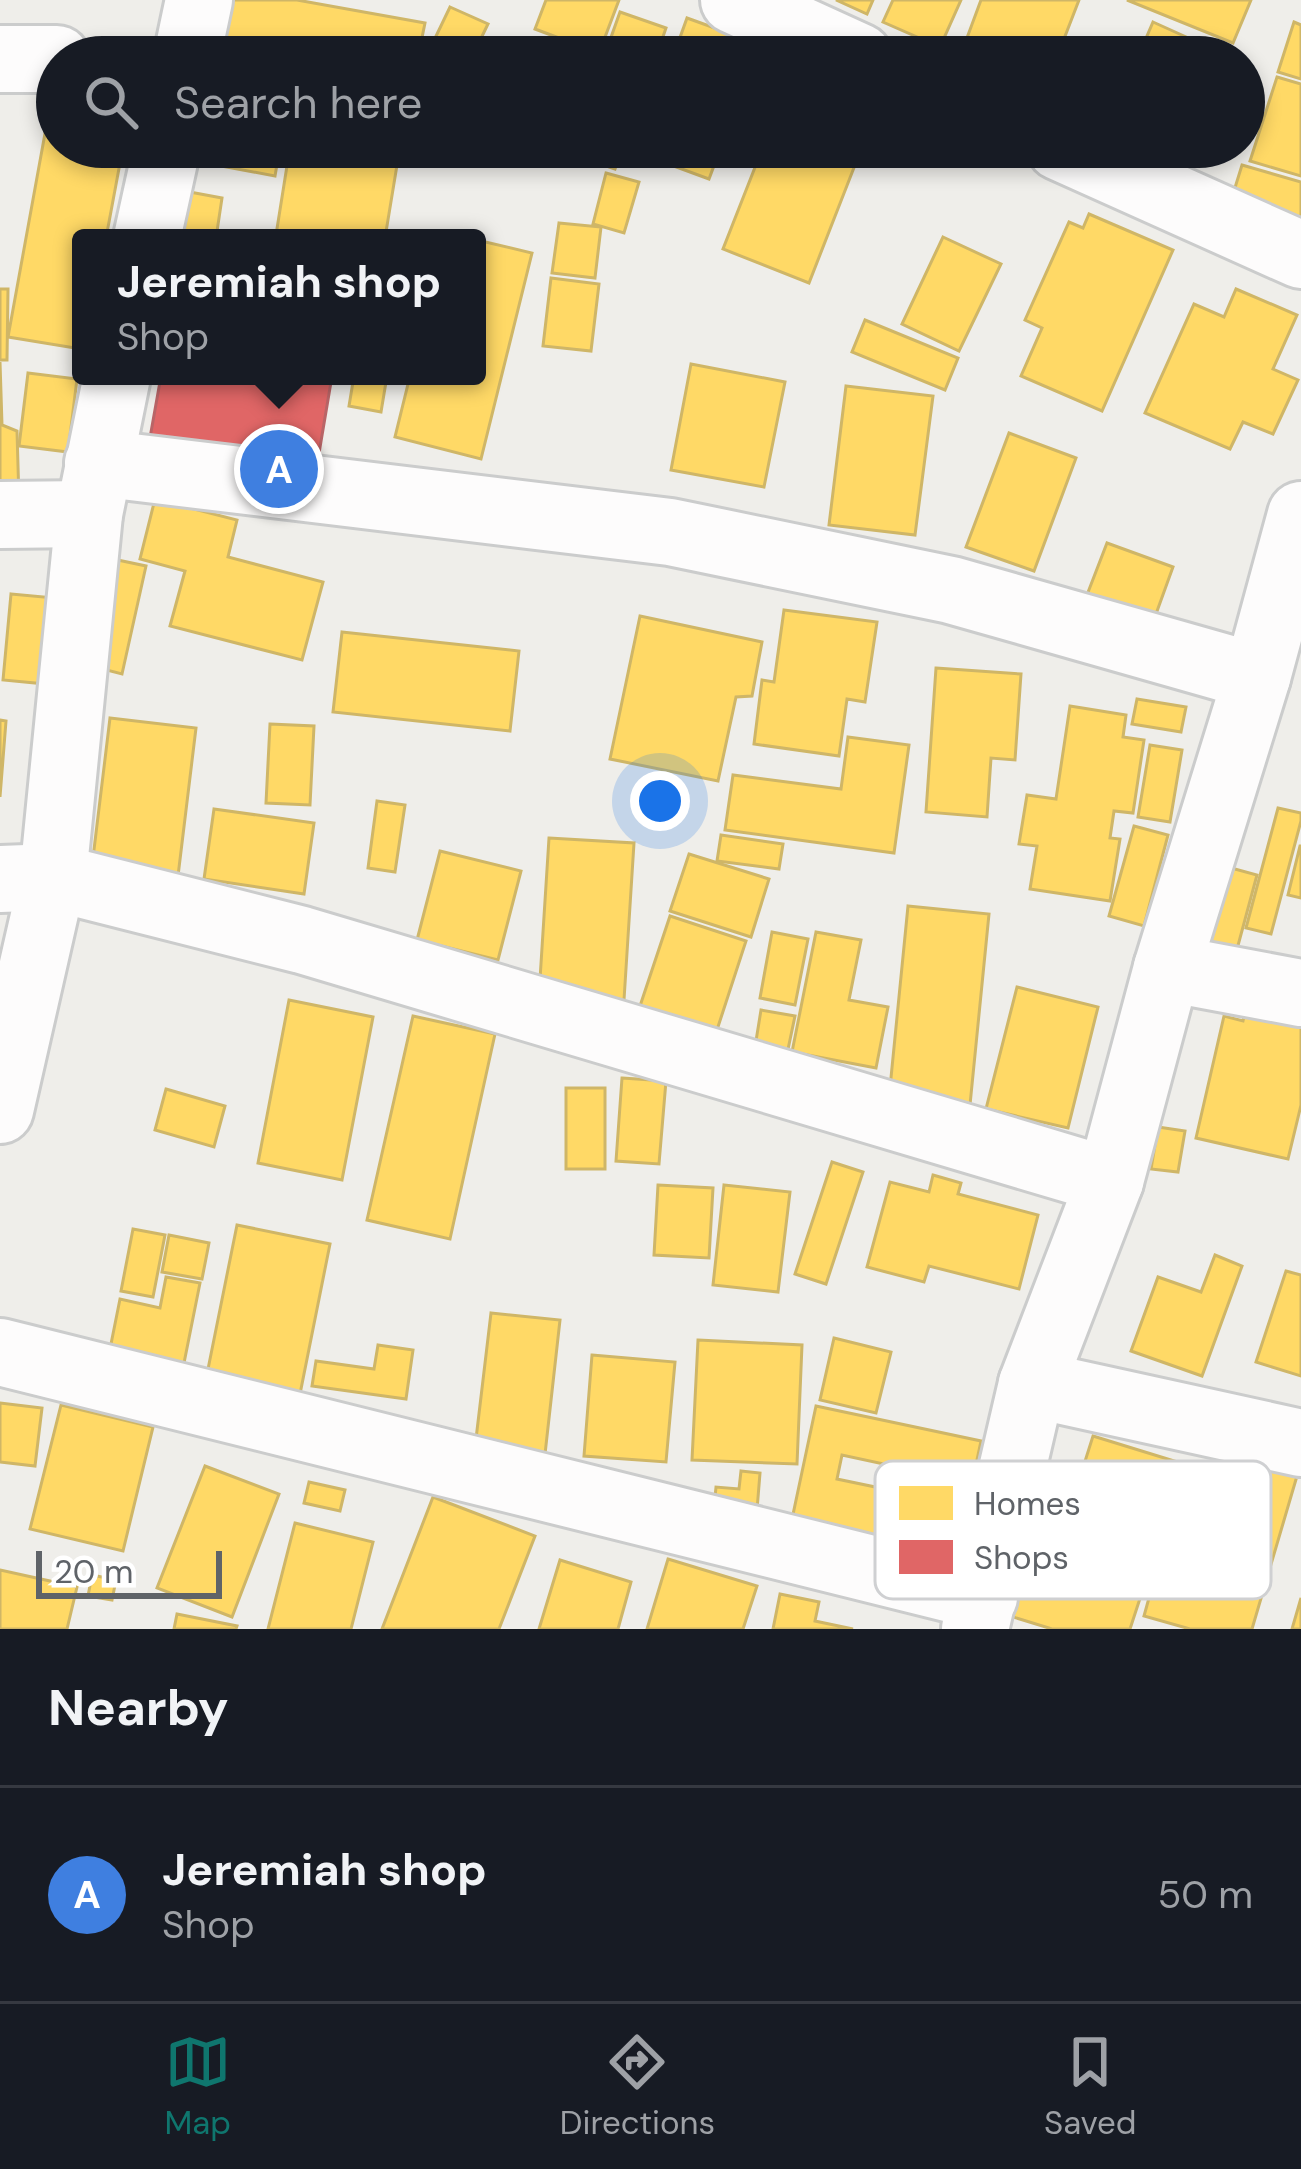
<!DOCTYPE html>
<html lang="en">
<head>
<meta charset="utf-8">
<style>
  :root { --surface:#171b24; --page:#242831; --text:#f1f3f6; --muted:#9ea1a6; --line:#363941; --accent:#0f766e }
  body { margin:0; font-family:"DM Sans",sans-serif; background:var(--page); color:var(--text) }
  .scale { position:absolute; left:36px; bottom:30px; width:186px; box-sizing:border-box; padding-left:12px; border:6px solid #5f6368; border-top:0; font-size:33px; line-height:42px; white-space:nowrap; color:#5f6368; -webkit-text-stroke:9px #fff; paint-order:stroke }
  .you { position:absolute; left:660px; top:801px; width:42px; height:42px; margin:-30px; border:9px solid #fff; border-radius:50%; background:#1a73e8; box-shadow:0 0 0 18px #1a73e833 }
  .badge { display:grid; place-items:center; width:78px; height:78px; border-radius:50%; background:var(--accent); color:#fff; font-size:39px; font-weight:700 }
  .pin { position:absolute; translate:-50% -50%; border:6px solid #fff; box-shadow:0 3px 12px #0006 }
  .popup { position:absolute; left:72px; top:229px; width:414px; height:156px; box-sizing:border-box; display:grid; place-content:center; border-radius:12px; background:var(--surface); filter:drop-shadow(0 3px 9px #0005); font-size:39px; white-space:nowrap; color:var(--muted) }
  .popup b { font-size:45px; color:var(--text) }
  .popup::after { content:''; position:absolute; left:50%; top:100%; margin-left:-24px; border:24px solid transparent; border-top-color:var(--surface) }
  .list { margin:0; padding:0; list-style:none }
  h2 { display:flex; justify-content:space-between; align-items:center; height:156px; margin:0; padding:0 48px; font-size:51px }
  h2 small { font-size:39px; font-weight:400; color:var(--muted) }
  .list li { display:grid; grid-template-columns:78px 1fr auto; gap:36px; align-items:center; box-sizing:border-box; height:216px; padding:0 48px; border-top:3px solid var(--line) }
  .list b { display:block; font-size:45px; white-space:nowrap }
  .list p { margin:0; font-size:39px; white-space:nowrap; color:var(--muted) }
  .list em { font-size:39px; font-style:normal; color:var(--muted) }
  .icon { flex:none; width:66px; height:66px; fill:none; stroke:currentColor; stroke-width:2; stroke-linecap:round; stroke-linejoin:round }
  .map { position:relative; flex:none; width:1301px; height:1629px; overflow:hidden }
  .search { position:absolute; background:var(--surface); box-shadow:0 6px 18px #0003; left:36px; right:36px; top:36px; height:132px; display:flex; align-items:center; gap:30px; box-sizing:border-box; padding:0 42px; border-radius:66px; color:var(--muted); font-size:45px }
  .sheet { height:372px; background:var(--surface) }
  nav { display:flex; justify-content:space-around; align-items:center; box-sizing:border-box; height:168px; border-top:3px solid var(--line); background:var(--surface); font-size:33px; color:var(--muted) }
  nav a { display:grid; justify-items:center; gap:6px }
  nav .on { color:var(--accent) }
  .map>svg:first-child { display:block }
  .homes { fill:#ffd966; stroke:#cfb667; stroke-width:3 }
  .shops { fill:#e06666; stroke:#b96567; stroke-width:3 }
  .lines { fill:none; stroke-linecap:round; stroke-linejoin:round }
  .street-casing { stroke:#cbcccc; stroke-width:72 }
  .street { stroke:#fdfcfc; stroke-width:66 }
  .key { fill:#fff; stroke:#cfd0d2; stroke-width:3 }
  .key-label { font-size:33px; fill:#5f6368 }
</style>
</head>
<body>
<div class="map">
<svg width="1301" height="1629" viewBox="0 0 1301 1629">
  <rect width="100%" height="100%" fill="#efeeea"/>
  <!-- homes -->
  <g class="homes">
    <path d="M 216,0 L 297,0 L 425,23 L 418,57 L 205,57 Z"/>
    <path d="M 546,0 L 619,0 L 599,53 L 535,29 Z"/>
    <path d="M 836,0 L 873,0 L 867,14 Z"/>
    <path d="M 893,0 L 961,0 L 940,47 L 883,22 Z"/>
    <path d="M 981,0 L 1079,0 L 1057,57 L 969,57 L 961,54 Z"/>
    <path d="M 1127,0 L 1251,0 L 1233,43 Z"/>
    <path d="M 450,7 L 488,24 L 472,57 L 426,57 Z"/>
    <path d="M 620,12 L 666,28 L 656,57 L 604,57 Z"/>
    <path d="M 687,18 L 759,44 L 754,57 L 673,57 Z"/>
    <path d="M 1153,22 L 1228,56 L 1228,57 L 1138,57 Z"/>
    <path d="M 1294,22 L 1301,25 L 1301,79 L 1278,72 Z"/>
    <path d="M 493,48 L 525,57 L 491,57 Z"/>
    <path d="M 1277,77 L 1301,84 L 1301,176 L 1250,161 Z"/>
    <path d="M 50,106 L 57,108 L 57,147 L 123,147 L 106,238 L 81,238 L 81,349 L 8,337 Z"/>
    <path d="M 203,147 L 280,147 L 275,176 L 200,162 Z"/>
    <path d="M 290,147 L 326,147 L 398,159 L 385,238 L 287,238 L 276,235 Z"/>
    <path d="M 359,147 L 401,147 L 400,155 Z"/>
    <path d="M 572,147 L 623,147 L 615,169 L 570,153 Z"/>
    <path d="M 641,147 L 721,147 L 709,179 L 638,153 Z"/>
    <path d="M 763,147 L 862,147 L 809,283 L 723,249 Z"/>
    <path d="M 1142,147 L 1177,147 L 1171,160 Z"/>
    <path d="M 1242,165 L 1301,182 L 1301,228 L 1229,207 Z"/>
    <path d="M 606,173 L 639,182 L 624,233 L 593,224 Z"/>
    <path d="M 179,190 L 222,198 L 216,238 L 171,238 Z"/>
    <path d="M 1089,214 L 1173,250 L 1102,411 L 1021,376 L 1042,328 L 1025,320 L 1069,222 L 1083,228 Z"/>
    <path d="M 559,223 L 601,227 L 595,278 L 552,273 Z"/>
    <path d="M 943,237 L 1001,264 L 959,351 L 902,324 Z"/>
    <path d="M 477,240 L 532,253 L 481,459 L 395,437 L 410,376 L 477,376 Z"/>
    <path d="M 551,278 L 599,284 L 591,351 L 543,346 Z"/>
    <path d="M 0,289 L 8,289 L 7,360 L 0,360 Z"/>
    <path d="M 1236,289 L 1297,315 L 1273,369 L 1298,380 L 1273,434 L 1243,422 L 1230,449 L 1145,413 L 1194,304 L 1224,317 Z"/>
    <path d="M 865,320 L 958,358 L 945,390 L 852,352 Z"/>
    <path d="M 0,362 L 2,425 L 17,431 L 19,500 L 0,500 Z"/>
    <path d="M 691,364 L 785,382 L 764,487 L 671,470 Z"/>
    <path d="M 28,373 L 77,379 L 68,452 L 19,446 Z"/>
    <path d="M 354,376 L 387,376 L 381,412 L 349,406 Z"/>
    <path d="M 846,386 L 933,396 L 915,535 L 829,525 Z"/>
    <path d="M 1009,433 L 1076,458 L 1034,571 L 966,547 Z"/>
    <path d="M 155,499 L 237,520 L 228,557 L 323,582 L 302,660 L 170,626 L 185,571 L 140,559 Z"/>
    <path d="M 1107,543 L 1173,567 L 1152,625 L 1085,600 Z"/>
    <path d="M 113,559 L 146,566 L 122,674 L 87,665 Z"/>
    <path d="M 11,594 L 55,598 L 46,684 L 3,680 Z"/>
    <path d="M 784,610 L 877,622 L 865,702 L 847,699 L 839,756 L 754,744 L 762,680 L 774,682 Z"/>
    <path d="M 640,616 L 762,642 L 752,696 L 736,697 L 718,781 L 610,759 Z"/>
    <path d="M 342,632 L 519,651 L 510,731 L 333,712 Z"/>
    <path d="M 936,668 L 1021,674 L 1015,760 L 991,758 L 987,817 L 926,812 Z"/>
    <path d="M 1137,699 L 1186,707 L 1181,732 L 1132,724 Z"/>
    <path d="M 1070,706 L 1126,715 L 1123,737 L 1144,740 L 1133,813 L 1114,811 L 1110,838 L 1120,839 L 1110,901 L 1030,889 L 1037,846 L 1019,844 L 1027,795 L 1056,799 Z"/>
    <path d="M 110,718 L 196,728 L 178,876 L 92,866 Z"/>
    <path d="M 0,720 L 6,721 L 0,797 Z"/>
    <path d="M 270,724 L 314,726 L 310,805 L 266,803 Z"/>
    <path d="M 848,737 L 909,745 L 894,853 L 725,830 L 733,775 L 841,789 Z"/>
    <path d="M 1150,745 L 1182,750 L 1170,822 L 1138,817 Z"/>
    <path d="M 377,801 L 405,805 L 395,872 L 368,868 Z"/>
    <path d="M 1278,808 L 1301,813 L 1301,821 L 1271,934 L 1246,928 Z"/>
    <path d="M 214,809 L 314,823 L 304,894 L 204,879 Z"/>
    <path d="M 1134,826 L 1168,835 L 1144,926 L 1109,916 Z"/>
    <path d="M 721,835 L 783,844 L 779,869 L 717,861 Z"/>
    <path d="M 549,838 L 634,843 L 624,1000 L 539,995 Z"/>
    <path d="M 1300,846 L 1301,846 L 1301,898 L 1288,895 Z"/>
    <path d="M 440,851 L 521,871 L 498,960 L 417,940 Z"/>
    <path d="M 689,854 L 769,879 L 751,937 L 670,911 Z"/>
    <path d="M 1213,863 L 1257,875 L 1236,953 L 1191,941 Z"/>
    <path d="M 908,906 L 989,914 L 969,1115 L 888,1108 Z"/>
    <path d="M 670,916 L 746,941 L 715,1036 L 638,1012 Z"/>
    <path d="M 772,932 L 808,939 L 795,1005 L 760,998 Z"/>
    <path d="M 816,932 L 861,940 L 849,1000 L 888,1007 L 876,1068 L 792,1052 Z"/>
    <path d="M 1017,987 L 1098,1007 L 1068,1128 L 986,1109 Z"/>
    <path d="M 289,1000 L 373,1017 L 342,1180 L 258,1163 Z"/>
    <path d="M 1248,1000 L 1301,1013 L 1301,1105 L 1288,1159 L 1196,1138 L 1224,1016 L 1243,1021 Z"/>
    <path d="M 761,1010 L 795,1016 L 787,1054 L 755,1047 Z"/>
    <path d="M 413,1016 L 495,1034 L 450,1239 L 367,1220 Z"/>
    <path d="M 622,1078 L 666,1081 L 659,1164 L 616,1161 Z"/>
    <rect x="566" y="1088" width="39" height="81"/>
    <path d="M 166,1089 L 225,1106 L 214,1147 L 155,1130 Z"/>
    <path d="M 1158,1127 L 1185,1131 L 1178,1172 L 1151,1169 Z"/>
    <path d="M 832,1162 L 863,1172 L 826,1284 L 795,1274 Z"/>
    <path d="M 933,1175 L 961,1183 L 958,1194 L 1038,1215 L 1019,1289 L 929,1266 L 924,1282 L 867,1267 L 890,1182 L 929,1192 Z"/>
    <path d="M 658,1185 L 713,1188 L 709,1258 L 654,1255 Z"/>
    <path d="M 724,1185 L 790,1192 L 778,1292 L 713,1285 Z"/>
    <path d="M 237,1225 L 330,1244 L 300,1394 L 207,1374 Z"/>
    <path d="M 133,1229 L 165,1235 L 153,1297 L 121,1291 Z"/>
    <path d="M 169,1235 L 209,1243 L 202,1279 L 162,1272 Z"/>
    <path d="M 1215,1255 L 1242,1266 L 1202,1376 L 1131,1351 L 1158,1277 L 1201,1292 Z"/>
    <path d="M 1286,1271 L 1301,1275 L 1301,1376 L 1256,1362 Z"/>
    <path d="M 166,1277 L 200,1283 L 181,1378 L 107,1364 L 120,1299 L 160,1308 Z"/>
    <path d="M 491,1313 L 560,1320 L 543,1472 L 473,1464 Z"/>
    <path d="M 834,1338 L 891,1352 L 876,1413 L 820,1400 Z"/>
    <path d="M 698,1340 L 802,1345 L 797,1464 L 692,1460 Z"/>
    <path d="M 378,1345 L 413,1350 L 406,1399 L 312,1386 L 316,1361 L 374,1369 Z"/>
    <path d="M 592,1355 L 675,1362 L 666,1462 L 584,1456 Z"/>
    <path d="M 0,1403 L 42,1408 L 35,1466 L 0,1462 Z"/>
    <path d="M 61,1405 L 153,1427 L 123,1551 L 30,1529 Z"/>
    <path d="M 816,1406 L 981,1441 L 972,1483 L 842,1455 L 837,1479 L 952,1503 L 938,1569 L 788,1538 Z"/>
    <path d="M 1093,1436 L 1184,1464 L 1130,1629 L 1052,1629 L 997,1612 L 1005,1586 L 1042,1597 Z"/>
    <path d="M 1217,1454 L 1297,1476 L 1252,1629 L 1190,1629 L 1144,1616 L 1152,1587 L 1176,1593 L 1181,1575 L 1157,1568 L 1166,1537 L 1180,1540 L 1198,1478 L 1209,1481 Z"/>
    <path d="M 205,1466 L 279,1494 L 232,1617 L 157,1588 Z"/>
    <path d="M 741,1471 L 760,1473 L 756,1522 L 713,1517 L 716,1487 L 739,1489 Z"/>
    <path d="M 309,1482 L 345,1490 L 340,1511 L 304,1503 Z"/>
    <path d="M 433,1497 L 535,1536 L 499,1629 L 382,1629 Z"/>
    <path d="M 295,1523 L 373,1542 L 351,1629 L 268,1629 Z"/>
    <path d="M 668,1559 L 757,1586 L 743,1629 L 647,1629 Z"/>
    <path d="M 560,1560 L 631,1582 L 618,1629 L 539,1629 Z"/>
    <path d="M 0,1570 L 77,1587 L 67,1629 L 0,1629 Z"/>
    <path d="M 92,1575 L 116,1580 L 112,1600 L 88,1596 Z"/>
    <path d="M 780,1594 L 819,1602 L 815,1621 L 853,1629 L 773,1629 Z"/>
    <path d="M 1301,1598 L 1301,1629 L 1292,1629 Z"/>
    <path d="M 177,1614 L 237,1626 L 236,1629 L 174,1629 Z"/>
  </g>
  <!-- shops -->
  <path class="shops" d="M 161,376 L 332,376 L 315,477 L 148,449 Z"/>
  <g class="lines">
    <defs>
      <g id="street">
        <path d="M 734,0 L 859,57"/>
        <path d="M 187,57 L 199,0"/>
        <path d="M 0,59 L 57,59"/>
        <path d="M 1060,147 L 1301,255"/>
        <path d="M 147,238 L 167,147"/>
        <path d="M 98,463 L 670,532 L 951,590 L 1257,677"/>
        <path d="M 0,515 L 89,514"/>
        <path d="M 0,879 L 53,877 L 302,940 L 1110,1181"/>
        <path d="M 1167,968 L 1301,993"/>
        <path d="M 0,1110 L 53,877 L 89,514 L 117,376"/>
        <path d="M 0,1352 L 984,1597"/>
        <path d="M 1032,1384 L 1301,1443"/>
        <path d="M 975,1629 L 1032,1384 L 1110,1181 L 1167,968 L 1257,677 L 1301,515"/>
      </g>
    </defs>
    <!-- street casing -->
    <use href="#street" class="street-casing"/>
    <!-- street -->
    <use href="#street" class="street"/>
  </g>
  <!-- legend -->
  <rect x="875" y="1461" width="396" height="138" rx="18" class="key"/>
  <rect x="899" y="1486" width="54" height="34" fill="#ffd966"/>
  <rect x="899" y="1540" width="54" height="34" fill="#e06666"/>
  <g class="key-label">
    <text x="974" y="1515">Homes</text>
    <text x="974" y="1569">Shops</text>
  </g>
</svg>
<div class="scale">20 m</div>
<div class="you"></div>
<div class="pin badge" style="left:279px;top:469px;background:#3f7fe0">A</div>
<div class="popup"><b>Jeremiah shop</b>Shop</div>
<div class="search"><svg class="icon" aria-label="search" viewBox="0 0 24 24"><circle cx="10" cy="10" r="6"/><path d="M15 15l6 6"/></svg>Search here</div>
</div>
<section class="sheet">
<h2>Nearby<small></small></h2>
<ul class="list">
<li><span class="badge" style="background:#3f7fe0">A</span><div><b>Jeremiah shop</b><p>Shop</p></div><em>50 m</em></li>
</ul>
</section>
<nav>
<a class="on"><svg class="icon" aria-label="map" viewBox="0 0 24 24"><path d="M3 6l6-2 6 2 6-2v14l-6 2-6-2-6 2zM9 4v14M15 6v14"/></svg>Map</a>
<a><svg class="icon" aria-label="directions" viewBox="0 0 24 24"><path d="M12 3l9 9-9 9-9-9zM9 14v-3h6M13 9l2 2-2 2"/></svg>Directions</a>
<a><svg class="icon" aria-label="saved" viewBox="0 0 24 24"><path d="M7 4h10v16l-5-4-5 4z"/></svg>Saved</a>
</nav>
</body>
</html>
